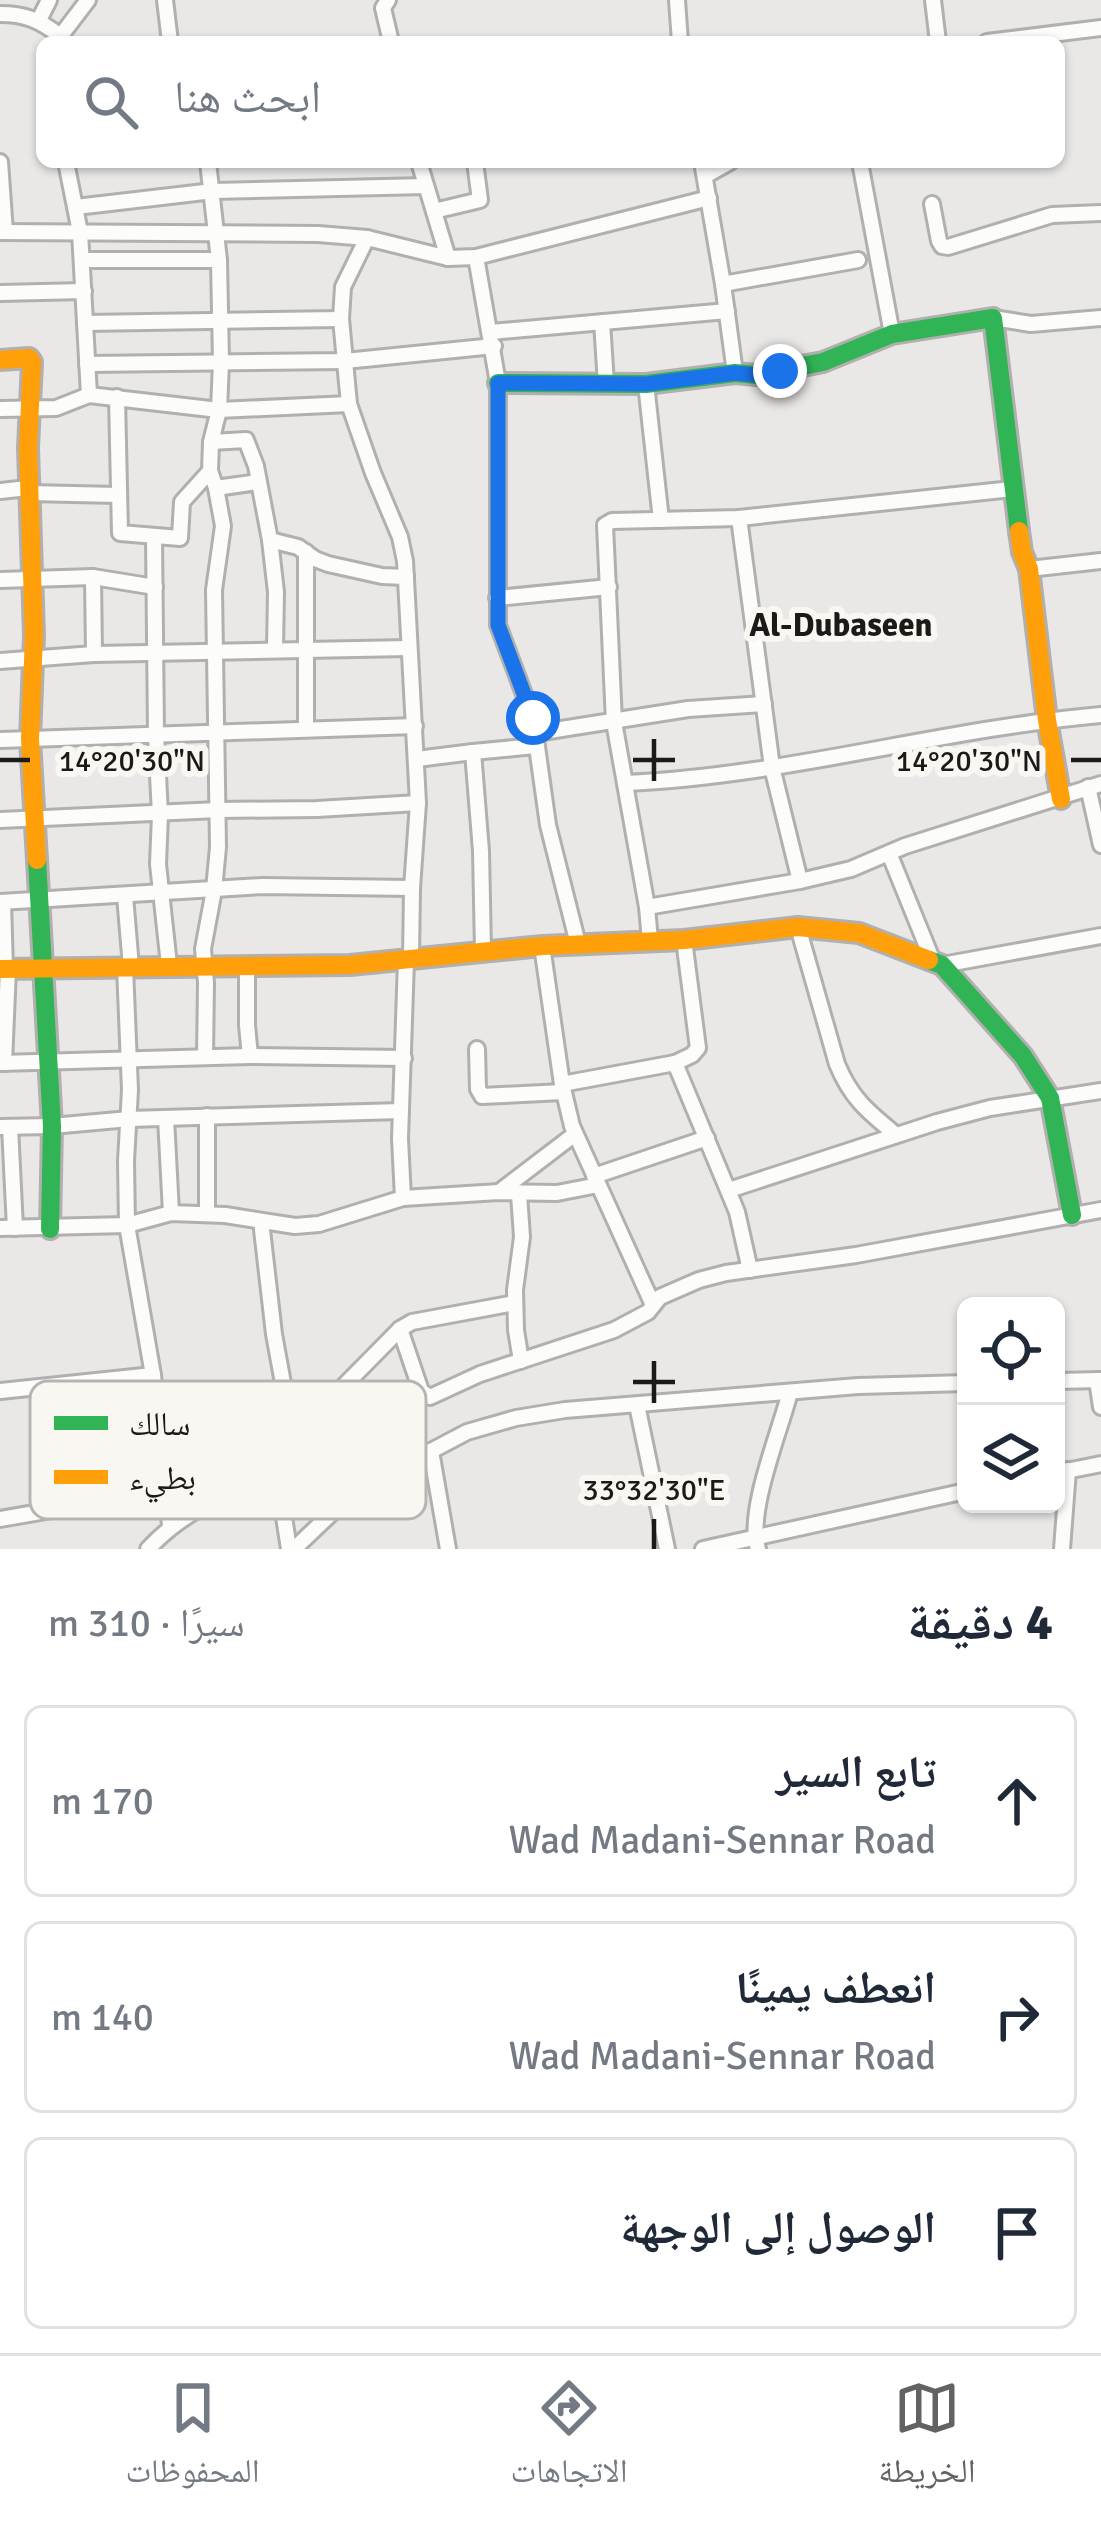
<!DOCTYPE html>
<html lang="ar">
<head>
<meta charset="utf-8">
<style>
  :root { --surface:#fff; --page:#f2f2f3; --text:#1f2937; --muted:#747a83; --line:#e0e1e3; --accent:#636261 }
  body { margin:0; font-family:Signika,"Noto Naskh Arabic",sans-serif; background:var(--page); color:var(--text); direction:rtl }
  .controls { position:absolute; right:36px; bottom:36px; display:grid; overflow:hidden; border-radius:18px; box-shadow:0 3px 9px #0004 }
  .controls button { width:108px; height:108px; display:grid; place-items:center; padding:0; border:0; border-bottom:3px solid var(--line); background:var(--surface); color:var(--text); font:60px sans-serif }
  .stop { position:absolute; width:36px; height:36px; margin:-27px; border:9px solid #1a73e8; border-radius:50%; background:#fff }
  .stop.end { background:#1a73e8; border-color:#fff; box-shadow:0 3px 12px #0008 }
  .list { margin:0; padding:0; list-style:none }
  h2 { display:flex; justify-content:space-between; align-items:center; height:156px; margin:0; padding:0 48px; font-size:51px }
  h2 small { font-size:39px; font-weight:400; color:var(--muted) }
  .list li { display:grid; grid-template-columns:78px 1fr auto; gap:36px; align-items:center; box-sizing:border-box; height:192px; margin:0 24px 24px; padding:0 24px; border:3px solid var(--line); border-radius:18px }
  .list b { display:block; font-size:45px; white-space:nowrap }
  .list p { margin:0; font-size:39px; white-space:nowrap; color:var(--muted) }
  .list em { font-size:39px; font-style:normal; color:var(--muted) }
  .icon { flex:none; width:66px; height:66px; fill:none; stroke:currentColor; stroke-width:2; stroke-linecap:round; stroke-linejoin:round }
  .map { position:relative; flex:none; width:1101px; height:1549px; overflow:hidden; direction:ltr }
  .search { position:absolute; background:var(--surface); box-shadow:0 3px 9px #0004; left:36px; right:36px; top:36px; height:132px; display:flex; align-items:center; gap:30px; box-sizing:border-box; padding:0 42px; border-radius:18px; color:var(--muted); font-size:45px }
  .sheet { height:804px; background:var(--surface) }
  nav { display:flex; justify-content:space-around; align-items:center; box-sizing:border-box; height:168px; border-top:3px solid var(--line); background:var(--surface); font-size:33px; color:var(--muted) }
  nav a { display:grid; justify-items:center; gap:6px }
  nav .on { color:var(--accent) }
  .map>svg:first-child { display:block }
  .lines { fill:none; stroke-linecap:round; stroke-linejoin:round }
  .street-casing { stroke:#b1b0ae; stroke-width:20 }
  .fast-casing { stroke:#b1b0ae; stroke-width:24 }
  .slow-casing { stroke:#b1b0ae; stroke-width:24 }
  .street { stroke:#fcfcfb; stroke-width:14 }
  .fast { stroke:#30b455; stroke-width:18 }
  .slow { stroke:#ff9f0a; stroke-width:18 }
  .route { stroke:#1a73e8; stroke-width:15 }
  .ticks { fill:none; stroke:#1b1a19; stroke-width:4.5 }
  .labels { text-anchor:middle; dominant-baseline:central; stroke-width:12; stroke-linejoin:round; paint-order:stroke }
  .neighbourhood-label { font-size:33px; font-weight:bold; fill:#1b1a19; stroke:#f8f7f2 }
  .key { fill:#f8f7f2; stroke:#b6b5b1; stroke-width:3 }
  .key-label { font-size:33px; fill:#1b1a19 }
  .ticks-label { font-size:30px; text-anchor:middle; fill:#1b1a19; stroke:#f8f7f2; stroke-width:12; stroke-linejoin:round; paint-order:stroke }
</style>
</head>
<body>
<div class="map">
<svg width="1101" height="1549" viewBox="0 0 1101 1549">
  <rect width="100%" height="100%" fill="#eae8e6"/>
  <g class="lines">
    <defs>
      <g id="street">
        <path d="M 165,0 L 170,42"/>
        <path d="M 388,0 L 383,8 L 391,42"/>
        <path d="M 677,0 L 680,42"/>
        <path d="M 933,0 L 938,42"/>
        <path d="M 0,14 C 25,14 39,20 59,35"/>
        <path d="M 39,20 L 49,0"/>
        <path d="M 56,42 L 88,0"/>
        <path d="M 987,42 L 1101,28"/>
        <path d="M 0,162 L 5,232"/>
        <path d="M 66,162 L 80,232 L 89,395"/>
        <path d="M 419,162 L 448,258"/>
        <path d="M 702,162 L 723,284 L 735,373"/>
        <path d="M 860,162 L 892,334"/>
        <path d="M 705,176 L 730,162"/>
        <path d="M 932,204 L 939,241 L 942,246 L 948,247 L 1052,215 L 1101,213"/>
        <path d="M 76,207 L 213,191 L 426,186"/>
        <path d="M 434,211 L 480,200 L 475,162"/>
        <path d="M 0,232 L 318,234 L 367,238 L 448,258 L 476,257 L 709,198"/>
        <path d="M 367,238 L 343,287 L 341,319 L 349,404 L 373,473 L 400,537 L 405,561 L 418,803 L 412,888 L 411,959"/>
        <path d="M 476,257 L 498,383 L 498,625 L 533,718 L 548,825 L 578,944"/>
        <path d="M 82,260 L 219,260"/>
        <path d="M 723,284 L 858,260"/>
        <path d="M 0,293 L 84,291"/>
        <path d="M 993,318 L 1031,324 L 1101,318"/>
        <path d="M 602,322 L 606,384"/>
        <path d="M 85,323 L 341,319"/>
        <path d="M 491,332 L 727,311"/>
        <path d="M 87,364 L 345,361 L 494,346"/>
        <path d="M 646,384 L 661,520"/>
        <path d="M 117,397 L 120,533 L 180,538 L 182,502 L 210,471"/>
        <path d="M 0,409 L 56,408 L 89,395 L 219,410 L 349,404"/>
        <path d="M 211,442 L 246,440 L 256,466 L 270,540 L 276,592 L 275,649"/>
        <path d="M 216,488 L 258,482"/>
        <path d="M 0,491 L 28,488"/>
        <path d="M 28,493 L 118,495"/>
        <path d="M 739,518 L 772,767 L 800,881"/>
        <path d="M 154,536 L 156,734 L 160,815 L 158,864 L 169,965"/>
        <path d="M 270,540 L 298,547 L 315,559 L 328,564 L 382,576 L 406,577"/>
        <path d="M 306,552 L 306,729"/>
        <path d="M 1029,569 L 1101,561"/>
        <path d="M 93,577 L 94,654"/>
        <path d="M 0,580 L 93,577 L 155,587"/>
        <path d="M 497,598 L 609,587"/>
        <path d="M 0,661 L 94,654 L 408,648"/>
        <path d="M 536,733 L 688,709 L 764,704"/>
        <path d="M 0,740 L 415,726"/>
        <path d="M 473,752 L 535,746"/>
        <path d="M 417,759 L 473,752 L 481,851 L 483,951"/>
        <path d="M 625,783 C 786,776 941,729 1101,715"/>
        <path d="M 1088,787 L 1101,845"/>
        <path d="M 0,820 L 218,810 L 317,809 L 418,803"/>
        <path d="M 889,853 L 932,959"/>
        <path d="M 125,896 L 131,967"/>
        <path d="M 0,902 L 262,886 L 412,888"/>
        <path d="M 3,902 L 5,969"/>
        <path d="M 647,907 L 800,881 L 851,869 L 905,846 L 1101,784"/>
        <path d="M 798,927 L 837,1064 C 851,1098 867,1111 895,1134"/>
        <path d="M 650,941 L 647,907 L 614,722 L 605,525 L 612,521 L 739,518 L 1012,489"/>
        <path d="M 542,946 L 562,1084 L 572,1126 L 653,1305"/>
        <path d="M 942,965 L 1101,936"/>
        <path d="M 247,966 L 247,1025 L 250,1056"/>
        <path d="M 125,967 L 130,1090 L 126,1161 L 127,1225 L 153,1375 L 170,1525"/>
        <path d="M 477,1049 L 478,1089 L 482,1096 L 563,1092"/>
        <path d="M 205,1057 L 206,983 L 203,949 L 214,890 L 218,847 L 214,590 L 223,526 L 216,488 L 210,471 L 211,442 L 219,410 L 221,362 L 219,260 L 208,162"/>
        <path d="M 0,1063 L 250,1056 L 404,1058"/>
        <path d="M 4,1063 L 8,969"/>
        <path d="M 675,1063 L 692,1055 L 698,1048 L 684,940"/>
        <path d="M 562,1084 L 675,1063 L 737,1212 L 750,1270"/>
        <path d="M 207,1116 L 207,1213"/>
        <path d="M 166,1118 L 171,1213"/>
        <path d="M 0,1127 L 52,1126 L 129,1119 L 401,1111"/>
        <path d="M 10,1127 L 15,1228"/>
        <path d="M 594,1176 L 707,1138"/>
        <path d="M 729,1190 L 937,1122 L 990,1108 L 1101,1091"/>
        <path d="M 499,1192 L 575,1134"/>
        <path d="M 519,1194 L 522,1237 L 515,1290 L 516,1330 L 521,1361"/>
        <path d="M 403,1198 L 400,1139 L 406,960"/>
        <path d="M 261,1221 L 274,1334 L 297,1460 L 293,1494 L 284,1517 L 289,1549"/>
        <path d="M 0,1228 L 127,1225 L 171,1213 L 225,1215 L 295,1226 L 319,1224 L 403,1198 L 499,1192 L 557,1193 L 598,1185"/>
        <path d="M 400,1329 L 421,1391 L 430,1397 L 480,1374 L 614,1330 L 648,1312 L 660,1297 L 699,1280 L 726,1273 L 856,1255 L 1101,1210"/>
        <path d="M 1097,1380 L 1101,1407"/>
        <path d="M 1056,1381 L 1101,1380"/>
        <path d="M 0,1391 L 153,1375"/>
        <path d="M 637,1405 L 667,1549"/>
        <path d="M 431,1451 L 448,1549"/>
        <path d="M 1056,1473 L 1101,1464"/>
        <path d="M 0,1519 L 166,1490"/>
        <path d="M 148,1549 C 190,1504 236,1492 290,1467 L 297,1460 L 329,1401 L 400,1329 L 412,1322 L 515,1303"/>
        <path d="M 294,1549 L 336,1509 L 431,1451 L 467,1432 L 516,1418 L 565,1410 L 858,1386 L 966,1383"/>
        <path d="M 703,1549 L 966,1491"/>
        <path d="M 758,1549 C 746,1513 780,1431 790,1392"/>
        <path d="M 1062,1549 L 1068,1470"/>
      </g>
      <g id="fast">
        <path d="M 498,383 L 646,384 L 735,373 L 756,375 L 823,362 L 892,334 L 993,318 L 1019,531"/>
        <path d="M 37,860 L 52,1126 L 50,1229"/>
        <path d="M 929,960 L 942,965 L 1023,1056 L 1050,1098 L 1072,1215"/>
      </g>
      <g id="slow">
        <path d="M 0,360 L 29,358 L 32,362 L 28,448 L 34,635 L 30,739 L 37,860"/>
        <path d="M 1019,531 L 1022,552 L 1029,569 L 1047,720 L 1061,799"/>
        <path d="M 0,969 L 350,965 L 542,946 L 684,940 L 798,927 L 859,933 L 929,960"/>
      </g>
    </defs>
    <!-- street casing -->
    <use href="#street" class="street-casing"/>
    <!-- fast casing -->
    <use href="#fast" class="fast-casing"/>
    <!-- slow casing -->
    <use href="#slow" class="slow-casing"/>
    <!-- street -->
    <use href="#street" class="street"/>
    <!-- fast -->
    <use href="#fast" class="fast"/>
    <!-- slow -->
    <use href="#slow" class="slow"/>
  </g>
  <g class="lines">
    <!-- route -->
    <path class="route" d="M 533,718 L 498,625 L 498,383 L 646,384 L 735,373 L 756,375 L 780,371"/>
  </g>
  <!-- ticks -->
  <path class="ticks" d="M 654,739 L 654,781M 0,760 L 30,760M 633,760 L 675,760M 1071,760 L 1101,760M 654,1361 L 654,1403M 633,1382 L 675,1382M 654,1519 L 654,1549"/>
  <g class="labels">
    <!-- neighbourhood labels -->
    <g class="neighbourhood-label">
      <text x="841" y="625">Al-Dubaseen</text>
    </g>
  </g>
  <!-- legend -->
  <rect x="30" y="1381" width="396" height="138" rx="18" class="key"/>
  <rect x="54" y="1416" width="54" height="14" fill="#30b455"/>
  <rect x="54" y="1470" width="54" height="14" fill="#ff9f0a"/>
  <g class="key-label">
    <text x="129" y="1435">سالك</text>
    <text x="129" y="1489">بطيء</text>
  </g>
  <g class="ticks-label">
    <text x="132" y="771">14°20'30"N</text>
    <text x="969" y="771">14°20'30"N</text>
    <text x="654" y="1500">33°32'30"E</text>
  </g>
</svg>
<div class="controls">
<button><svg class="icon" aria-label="locate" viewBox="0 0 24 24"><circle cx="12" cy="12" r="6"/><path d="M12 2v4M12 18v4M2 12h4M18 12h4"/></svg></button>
<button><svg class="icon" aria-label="layers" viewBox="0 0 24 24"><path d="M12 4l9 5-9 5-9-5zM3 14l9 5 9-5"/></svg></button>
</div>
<div class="stop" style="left:533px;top:718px"></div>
<div class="stop end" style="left:780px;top:371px"></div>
<div class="search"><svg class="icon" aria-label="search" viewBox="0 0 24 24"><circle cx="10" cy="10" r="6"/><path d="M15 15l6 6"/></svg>ابحث هنا</div>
</div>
<section class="sheet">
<h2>4 دقيقة<small>سيرًا · 310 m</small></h2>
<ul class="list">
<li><svg class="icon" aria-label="ahead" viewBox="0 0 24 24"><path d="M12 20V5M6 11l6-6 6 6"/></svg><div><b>تابع السير</b><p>Wad Madani-Sennar Road</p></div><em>170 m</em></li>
<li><svg class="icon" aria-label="right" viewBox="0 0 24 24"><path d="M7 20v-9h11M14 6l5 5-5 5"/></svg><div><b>انعطف يمينًا</b><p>Wad Madani-Sennar Road</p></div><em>140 m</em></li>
<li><svg class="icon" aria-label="arrive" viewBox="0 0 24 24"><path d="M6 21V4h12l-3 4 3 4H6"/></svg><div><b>الوصول إلى الوجهة</b></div></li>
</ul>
</section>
<nav>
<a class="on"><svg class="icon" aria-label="map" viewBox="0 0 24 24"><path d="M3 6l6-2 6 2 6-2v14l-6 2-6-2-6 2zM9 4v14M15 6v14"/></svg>الخريطة</a>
<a><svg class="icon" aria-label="directions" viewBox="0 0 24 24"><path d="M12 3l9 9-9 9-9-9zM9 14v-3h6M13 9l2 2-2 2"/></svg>الاتجاهات</a>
<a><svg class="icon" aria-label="saved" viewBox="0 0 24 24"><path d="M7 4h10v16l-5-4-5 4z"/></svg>المحفوظات</a>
</nav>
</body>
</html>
